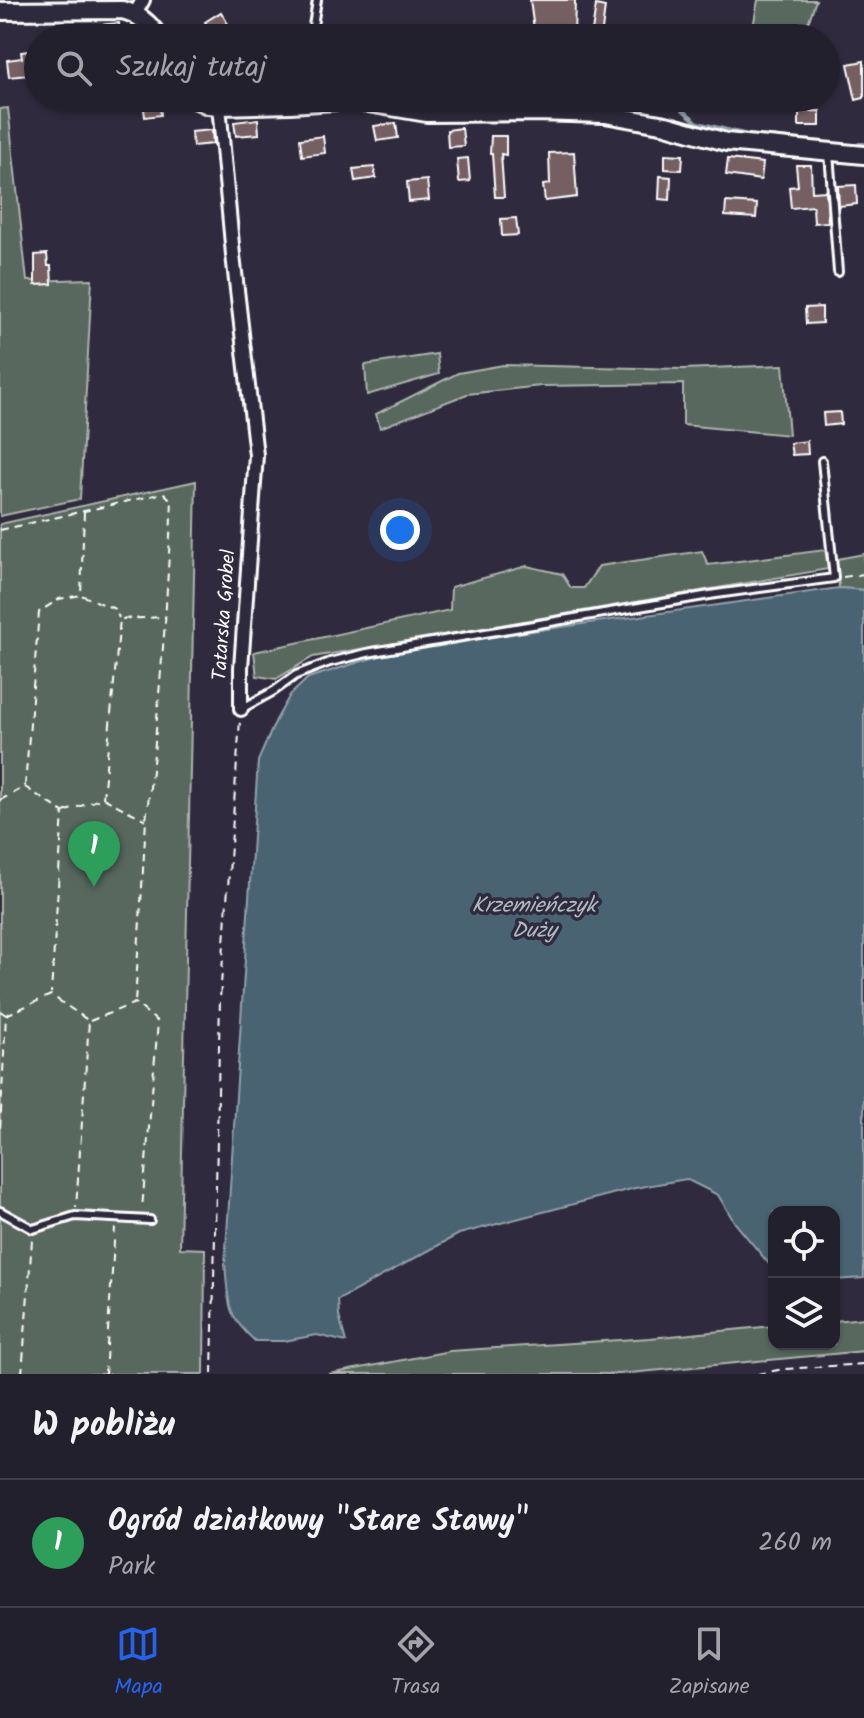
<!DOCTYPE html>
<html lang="pl">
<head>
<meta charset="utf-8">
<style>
  :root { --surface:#23202e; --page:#2b2836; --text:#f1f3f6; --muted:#a3a3aa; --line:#403e4a; --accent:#2563eb }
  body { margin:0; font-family:Kalam,sans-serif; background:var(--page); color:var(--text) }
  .controls { position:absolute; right:24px; bottom:24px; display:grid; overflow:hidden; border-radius:16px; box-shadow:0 2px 6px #0004 }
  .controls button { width:72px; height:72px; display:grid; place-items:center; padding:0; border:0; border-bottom:2px solid var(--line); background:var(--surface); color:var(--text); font:40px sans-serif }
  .you { position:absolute; left:400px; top:530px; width:28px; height:28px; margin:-20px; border:6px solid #fff; border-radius:50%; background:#1a73e8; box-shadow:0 0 0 12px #1a73e833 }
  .badge { display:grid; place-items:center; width:52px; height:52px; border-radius:50%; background:var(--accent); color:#fff; font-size:26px; font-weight:700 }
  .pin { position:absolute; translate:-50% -66px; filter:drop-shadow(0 2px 4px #0008) }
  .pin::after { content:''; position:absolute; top:42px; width:28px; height:24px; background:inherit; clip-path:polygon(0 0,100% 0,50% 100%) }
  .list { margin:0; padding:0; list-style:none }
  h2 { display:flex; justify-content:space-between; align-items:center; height:104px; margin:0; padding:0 32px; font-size:34px }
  h2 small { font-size:26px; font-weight:400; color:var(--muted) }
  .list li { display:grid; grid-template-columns:52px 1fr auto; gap:24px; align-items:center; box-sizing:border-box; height:128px; padding:0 32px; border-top:2px solid var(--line) }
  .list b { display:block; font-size:30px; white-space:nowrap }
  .list p { margin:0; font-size:26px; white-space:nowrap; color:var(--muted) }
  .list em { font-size:26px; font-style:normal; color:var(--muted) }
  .icon { flex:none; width:44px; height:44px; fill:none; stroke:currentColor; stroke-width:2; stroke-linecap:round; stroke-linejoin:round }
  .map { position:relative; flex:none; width:864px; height:1374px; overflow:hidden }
  .search { position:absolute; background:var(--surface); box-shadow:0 2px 6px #0004; left:24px; right:24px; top:24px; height:88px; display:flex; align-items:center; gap:20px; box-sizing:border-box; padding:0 28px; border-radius:44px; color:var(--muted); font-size:30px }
  .sheet { height:232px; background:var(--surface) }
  nav { display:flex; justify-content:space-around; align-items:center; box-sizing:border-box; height:112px; border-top:2px solid var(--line); background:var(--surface); font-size:22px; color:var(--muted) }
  nav a { display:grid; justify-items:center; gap:4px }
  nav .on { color:var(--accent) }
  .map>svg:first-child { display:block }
  .green { fill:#59685e; stroke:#acb4ae; stroke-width:2 }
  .water { fill:#4a6372; stroke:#92a1aa; stroke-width:2 }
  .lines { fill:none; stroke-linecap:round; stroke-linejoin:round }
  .stream { stroke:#92a1aa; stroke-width:4 }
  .building { fill:#755f62; stroke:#fff; stroke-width:2 }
  .service-casing { stroke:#fff; stroke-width:12 }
  .minor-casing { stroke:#fff; stroke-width:18 }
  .tertiary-casing { stroke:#fff; stroke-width:22 }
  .path { stroke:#fff; stroke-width:2; stroke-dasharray:8 6; stroke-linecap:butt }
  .service { stroke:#2f2a3d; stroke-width:6 }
  .minor { stroke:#2f2a3d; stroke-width:12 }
  .tertiary { stroke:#2f2a3d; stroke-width:16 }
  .labels { text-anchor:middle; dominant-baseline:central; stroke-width:7; stroke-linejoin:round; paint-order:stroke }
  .street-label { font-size:20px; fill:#fff; stroke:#2f2a3d }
  .water-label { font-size:22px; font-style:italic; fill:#aeb9c0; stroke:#2f2a3d }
</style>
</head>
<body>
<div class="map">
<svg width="864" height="1374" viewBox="0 0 864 1374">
  <rect width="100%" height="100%" fill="#2f2a3d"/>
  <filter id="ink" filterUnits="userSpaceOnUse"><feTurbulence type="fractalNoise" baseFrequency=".0125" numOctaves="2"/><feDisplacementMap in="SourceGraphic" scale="16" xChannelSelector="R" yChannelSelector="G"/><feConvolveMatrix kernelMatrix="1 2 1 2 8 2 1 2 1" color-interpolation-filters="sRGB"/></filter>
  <g filter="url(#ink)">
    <!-- green -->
    <g class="green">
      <path d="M 758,0 L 816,0 L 803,38 L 751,38 Z"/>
      <path d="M 8,108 L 27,281 L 92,279 L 80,499 L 0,516 L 0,109 Z"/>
      <path d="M 437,354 L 439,374 L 367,395 L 365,365 Z"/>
      <path d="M 503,365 L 683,369 L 783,365 L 789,435 L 683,425 L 683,384 L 541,386 L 467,394 L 380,428 L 376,414 L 458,373 Z"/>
      <path d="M 196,481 L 180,1248 L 205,1249 L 204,1374 L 0,1374 L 0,524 Z"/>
      <path d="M 825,550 L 828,569 L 313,657 L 276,679 L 257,676 L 254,652 L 450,610 L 451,587 L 527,566 L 562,574 L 571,588 L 584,588 L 599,566 L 702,551 L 708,565 Z"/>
      <path d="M 864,554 L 864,590 L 839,588 L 837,559 Z"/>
      <path d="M 864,1318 L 864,1351 L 619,1374 L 329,1374 L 450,1351 L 650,1338 L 774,1326 L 774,1344 L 834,1344 L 834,1321 Z"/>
    </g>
    <!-- water -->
    <path class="water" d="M 839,588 L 864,590 L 864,1278 L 834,1280 L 834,1212 L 774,1212 L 774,1270 L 735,1223 L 718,1195 L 686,1179 L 635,1188 L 459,1234 L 338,1300 L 339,1316 L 346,1342 L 317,1335 L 284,1341 L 255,1341 C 225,1314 229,1303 225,1264 L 258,761 L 276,720 L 290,695 L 308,678 L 398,650 Z"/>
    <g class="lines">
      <!-- stream -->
      <g class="stream">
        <path d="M 410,98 L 457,103 L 476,101 L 493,103 L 533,98 L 588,103"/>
        <path d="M 683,110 L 698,123 L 748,135 L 823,142"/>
        <path d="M 859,144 L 864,144"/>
      </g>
    </g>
    <!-- building -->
    <g class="building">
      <path d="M 530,0 L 575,0 L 574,37 L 552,36 L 551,27 L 534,30 Z"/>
      <path d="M 596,5 L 605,7 L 601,38 L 591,38 Z"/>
      <path d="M 221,12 L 228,24 L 213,34 L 205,22 Z"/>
      <path d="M 119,23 L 120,38 L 88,38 L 87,26 Z"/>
      <path d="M 36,50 L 38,74 L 9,77 L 7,60 L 22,58 L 21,52 Z"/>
      <path d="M 864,61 L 864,98 L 856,100 L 848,64 Z"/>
      <path d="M 159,99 L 161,115 L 145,117 L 143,101 Z"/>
      <path d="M 820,111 L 820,126 L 799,126 L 799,112 Z"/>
      <path d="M 258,119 L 259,134 L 236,136 L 234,122 Z"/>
      <path d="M 396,123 L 398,138 L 377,141 L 374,126 Z"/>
      <path d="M 462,128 L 464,146 L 448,147 L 447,130 Z"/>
      <path d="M 212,130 L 213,144 L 193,146 L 191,132 Z"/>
      <path d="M 323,136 L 325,153 L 302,156 L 300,139 Z"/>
      <path d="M 491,136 L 506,136 L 506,155 L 501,154 L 504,197 L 495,197 L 492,154 L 490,154 Z"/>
      <path d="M 574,152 L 577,197 L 545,201 L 543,185 L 550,184 L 549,153 Z"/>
      <path d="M 665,154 L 683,155 L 682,170 L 665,169 Z"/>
      <path d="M 468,158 L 470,181 L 459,182 L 457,159 Z"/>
      <path d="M 728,159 L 763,163 L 761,180 L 726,175 Z"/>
      <path d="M 796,165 L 811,165 L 812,192 L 826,191 L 828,222 L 814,223 L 813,206 L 791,208 L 789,187 L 798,186 Z"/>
      <path d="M 374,167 L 376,178 L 355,181 L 353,169 Z"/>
      <path d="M 660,176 L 671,177 L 670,200 L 659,199 Z"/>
      <path d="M 427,180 L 429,200 L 409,202 L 407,182 Z"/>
      <path d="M 856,185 L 857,204 L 839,206 L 838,186 Z"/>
      <path d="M 726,202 L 757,204 L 756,218 L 725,216 Z"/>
      <path d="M 516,218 L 518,235 L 502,236 L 501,219 Z"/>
      <path d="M 47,254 L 48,266 L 51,266 L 52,284 L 35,285 L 35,255 Z"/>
      <path d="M 822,307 L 822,323 L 806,324 L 805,308 Z"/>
      <path d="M 840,412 L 841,424 L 824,426 L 823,413 Z"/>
      <path d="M 807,441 L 808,454 L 792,455 L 790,443 Z"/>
    </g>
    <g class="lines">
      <defs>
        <g id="service">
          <path d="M 308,38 L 313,26 L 317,0"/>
          <path d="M 829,153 L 838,272"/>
          <path d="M 241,709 L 274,691 L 296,675 L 330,662 L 367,653 L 716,594 L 834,578 L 822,461"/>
          <path d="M 0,1211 L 33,1229 L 75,1216 L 150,1220"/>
        </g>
        <g id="minor">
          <path d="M 135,14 L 143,0"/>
          <path d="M 219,106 L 233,255 L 256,455 L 241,668 L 241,709"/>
        </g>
        <g id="tertiary">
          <path d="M 0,11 L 122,10 C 139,14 150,23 159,38"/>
          <path d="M 193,98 L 208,105 L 219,106 L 290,104 L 350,100 L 427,113 L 536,112 L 605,114 L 666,125 L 726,142 L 864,155"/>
        </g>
      </defs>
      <!-- service casing -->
      <use href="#service" class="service-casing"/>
      <!-- minor casing -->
      <use href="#minor" class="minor-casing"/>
      <!-- tertiary casing -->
      <use href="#tertiary" class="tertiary-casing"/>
      <!-- path -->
      <g class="path">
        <path d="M 84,512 L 81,595 L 115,609 L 119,618"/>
        <path d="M 0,530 L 164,493 L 172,501 L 165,623 L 154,754 L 146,820 L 135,1003"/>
        <path d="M 843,577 L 864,574"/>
        <path d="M 25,786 L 39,612 L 59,599 L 81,595"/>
        <path d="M 103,798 L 120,619 L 165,617"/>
        <path d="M 0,800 L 25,787 L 63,812 L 51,993"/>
        <path d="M 64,812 L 103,798 L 146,820"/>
        <path d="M 0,1011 L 6,1015 L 0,1131"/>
        <path d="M 6,1015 L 51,995 L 89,1021 L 76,1208"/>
        <path d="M 90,1021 L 135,1003 L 158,1022 L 142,1209"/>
        <path d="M 22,1374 L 32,1240"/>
        <path d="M 105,1374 L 115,1228"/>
        <path d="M 212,1374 L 220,999 L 240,720"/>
        <path d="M 758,1374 L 784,1369 L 864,1364"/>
      </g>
      <!-- service -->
      <use href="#service" class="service"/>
      <!-- minor -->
      <use href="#minor" class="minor"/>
      <!-- tertiary -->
      <use href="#tertiary" class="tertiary"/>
    </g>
  </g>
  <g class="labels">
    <!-- street labels -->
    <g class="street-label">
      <text transform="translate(225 615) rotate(-86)">Tatarska Grobel</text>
    </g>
    <!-- water labels -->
    <g class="water-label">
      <text x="534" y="906">Krzemieńczyk<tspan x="534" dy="25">Duży</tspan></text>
    </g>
  </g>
</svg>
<div class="controls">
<button><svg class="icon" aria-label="locate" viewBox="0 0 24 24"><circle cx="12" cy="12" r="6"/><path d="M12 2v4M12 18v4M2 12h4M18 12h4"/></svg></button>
<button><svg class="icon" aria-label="layers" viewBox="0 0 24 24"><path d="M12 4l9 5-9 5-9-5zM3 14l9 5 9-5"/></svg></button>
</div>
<div class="you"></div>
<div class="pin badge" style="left:94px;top:887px;background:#2e9e5b">1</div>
<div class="search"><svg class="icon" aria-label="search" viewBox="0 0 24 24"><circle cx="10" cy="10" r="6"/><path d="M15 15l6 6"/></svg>Szukaj tutaj</div>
</div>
<section class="sheet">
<h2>W pobliżu<small></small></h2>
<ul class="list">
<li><span class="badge" style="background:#2e9e5b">1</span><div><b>Ogród działkowy &quot;Stare Stawy&quot;</b><p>Park</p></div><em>260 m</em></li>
</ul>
</section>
<nav>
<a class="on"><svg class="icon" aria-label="map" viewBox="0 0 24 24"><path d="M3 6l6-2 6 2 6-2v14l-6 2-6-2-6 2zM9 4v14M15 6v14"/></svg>Mapa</a>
<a><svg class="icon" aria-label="directions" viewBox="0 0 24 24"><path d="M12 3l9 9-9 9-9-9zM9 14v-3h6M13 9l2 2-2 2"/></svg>Trasa</a>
<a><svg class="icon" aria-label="saved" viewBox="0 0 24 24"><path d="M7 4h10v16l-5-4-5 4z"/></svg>Zapisane</a>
</nav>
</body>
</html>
